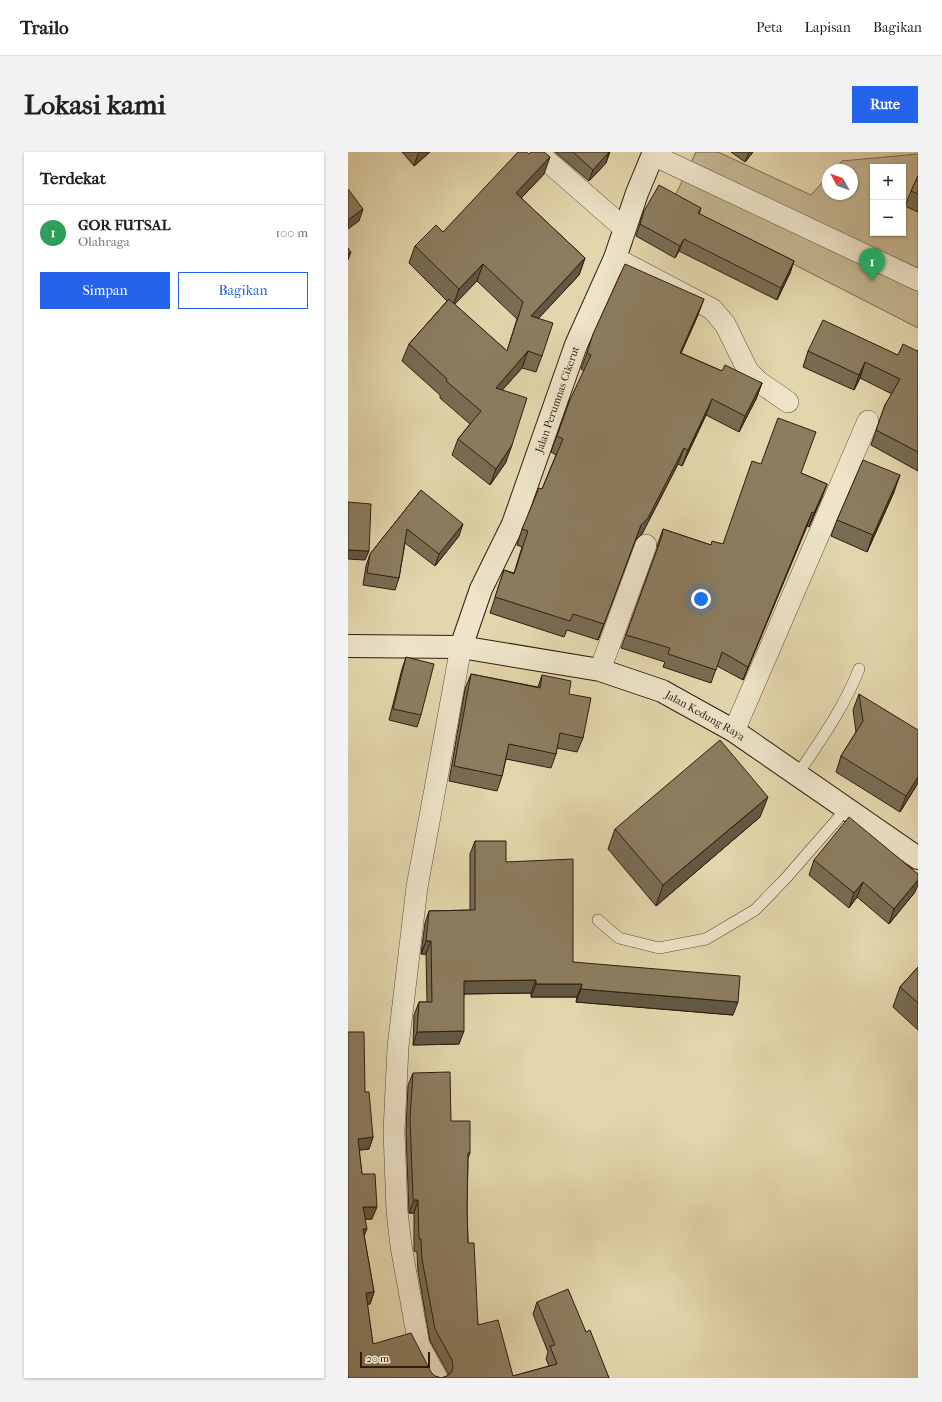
<!DOCTYPE html>
<html lang="id">
<head>
<meta charset="utf-8">
<style>
  :root { --surface:#fff; --page:#f2f2f2; --text:#222; --muted:#767676; --line:#e0e0e0; --accent:#2563eb }
  body { margin:0; font-family:"IM FELL French Canon",serif; background:var(--page); color:var(--text) }
  .controls { position:absolute; right:12px; top:12px; display:grid; overflow:hidden; border-radius:0px; box-shadow:0 1px 3px #0004 }
  .controls button { width:36px; height:36px; display:grid; place-items:center; padding:0; border:0; border-bottom:1px solid var(--line); background:var(--surface); color:var(--text); font:20px sans-serif }
  .compass { position:absolute; left:474px; top:12px; width:36px; height:36px; border-radius:50%; background:var(--surface); box-shadow:0 1px 3px #0004; rotate:311deg }
  .scale { position:absolute; left:12px; bottom:10px; width:70px; box-sizing:border-box; padding-left:4px; border:2px solid #2e1c0e; border-top:0; font-size:11px; line-height:14px; white-space:nowrap; color:#2e1c0e; -webkit-text-stroke:3px #ede4c9; paint-order:stroke }
  .you { position:absolute; left:353px; top:447px; width:14px; height:14px; margin:-10px; border:3px solid #fff; border-radius:50%; background:#1a73e8; box-shadow:0 0 0 6px #1a73e833 }
  .badge { display:grid; place-items:center; width:26px; height:26px; border-radius:50%; background:var(--accent); color:#fff; font-size:13px; font-weight:700 }
  .pin { position:absolute; translate:-50% -33px; filter:drop-shadow(0 1px 2px #0008) }
  .pin::after { content:''; position:absolute; top:21px; width:14px; height:12px; background:inherit; clip-path:polygon(0 0,100% 0,50% 100%) }
  .list { margin:0; padding:0; list-style:none }
  h2 { display:flex; justify-content:space-between; align-items:center; height:52px; margin:0; padding:0 16px; font-size:17px }
  h2 small { font-size:13px; font-weight:400; color:var(--muted) }
  .list li { display:grid; grid-template-columns:26px 1fr auto; gap:12px; align-items:center; box-sizing:border-box; height:56px; padding:0 16px; border-top:1px solid var(--line) }
  .list b { display:block; font-size:15px; white-space:nowrap }
  .list p { margin:0; font-size:13px; white-space:nowrap; color:var(--muted) }
  .list em { font-size:13px; font-style:normal; color:var(--muted) }
  .actions { display:flex; gap:8px; padding:12px 16px }
  .actions a { flex:1; padding:9px 0; border:1px solid var(--accent); border-radius:0px; text-align:center; font-size:14px; color:var(--accent) }
  .actions .main { background:var(--accent); color:#fff }
  .map { position:relative; flex:none; width:570px; height:1226px; overflow:hidden; border-radius:0px }
  header { display:flex; align-items:center; gap:24px; box-sizing:border-box; height:56px; padding:0 20px; background:var(--surface); border-bottom:1px solid var(--line) }
  header strong { font-size:19px }
  nav { display:flex; gap:22px; margin-inline-start:auto; font-size:14px }
  .intro { display:flex; align-items:center; justify-content:space-between; box-sizing:border-box; height:96px; padding:0 24px }
  h1 { margin:0; font-size:28px }
  .button { padding:10px 18px; border-radius:0px; background:var(--accent); color:#fff; font-size:14px; font-weight:700 }
  main { display:flex; gap:24px; padding:0 24px }
  aside { flex:1; background:var(--surface); border-radius:0px; box-shadow:0 1px 3px #0004 }
  .map>svg:first-child { display:block }
  .green { fill:#c4b691; stroke:#796950; fill-rule:evenodd }
  .lines { fill:none; stroke-linecap:round; stroke-linejoin:round }
  .lane-casing { stroke:#5b4a36; stroke-width:12 }
  .street-casing { stroke:#5b4a36; stroke-width:22 }
  .secondary-casing { stroke:#2e1c0e; stroke-width:24 }
  .lane { stroke:#ede4c9; stroke-width:11 }
  .street { stroke:#ede4c9; stroke-width:21 }
  .secondary { stroke:#ede4c9; stroke-width:22 }
  .wall { fill:#786c53; stroke:#2e1c0e; fill-rule:evenodd }
  .shaded-wall { fill:#625843; stroke:#2e1c0e }
  .building { fill:#8c7d60; stroke:#2e1c0e }
  .labels { text-anchor:middle; dominant-baseline:central; stroke-width:3.5; stroke-linejoin:round; paint-order:stroke }
  .street-label { font-size:11px; fill:#2e1c0e; stroke:#ede4c9 }
</style>
</head>
<body>
<header>
<strong>Trailo</strong>
<nav><a>Peta</a><a>Lapisan</a><a>Bagikan</a></nav>
</header>
<div class="intro"><h1>Lokasi kami</h1><a class="button">Rute</a></div>
<main>
<aside>
<h2>Terdekat<small></small></h2>
<ul class="list">
<li><span class="badge" style="background:#2e9e5b">1</span><div><b>GOR FUTSAL</b><p>Olahraga</p></div><em>100 m</em></li>
</ul>
<div class="actions"><a class="main">Simpan</a><a>Bagikan</a></div>
</aside>
<div class="map">
<svg width="570" height="1226" viewBox="0 0 570 1226">
  <rect width="100%" height="100%" fill="#e3d6ac"/>
  <filter id="stains"><feTurbulence type="fractalNoise" baseFrequency=".005" numOctaves="4"/><feColorMatrix values="0 0 0 0 .2 0 0 0 0 .09 0 0 0 0 .02 0 0 0 .5 -.17"/></filter>
  <radialGradient id="worn" r=".72"><stop offset=".6" stop-color="#630" stop-opacity="0"/><stop offset="1" stop-color="#630" stop-opacity=".3"/></radialGradient>
  <!-- green -->
  <path class="green" d="M 348,0 L 370,0 L 463,43 L 480,24 L 480,42 L 504,42 L 504,18 L 486,18 L 494,9 L 570,2 L 570,176 L 324,50 ZM 525,15 L 555,15 L 555,81 L 525,81 Z"/>
  <g class="lines">
    <defs>
      <g id="lane">
        <path d="M 450,622 C 472,589 497,554 511,517"/>
        <path d="M 250,768 L 271,786 L 311,796 L 358,787 L 407,758 L 438,726 L 499,656"/>
      </g>
      <g id="street">
        <path d="M 189,0 L 277,77"/>
        <path d="M 305,3 L 570,128"/>
        <path d="M 267,106 L 364,157 L 377,172 L 400,219 L 411,230 L 440,250"/>
        <path d="M 252,518 L 298,393"/>
        <path d="M 386,579 L 520,269"/>
        <path d="M 89,1226 L 71,1193 L 53,1094 L 49,1059 L 46,979 L 50,895 L 69,735 L 113,495"/>
      </g>
      <g id="secondary">
        <path id="s1" d="M 0,494 L 113,495 L 252,518 L 314,539 L 386,579 L 570,706"/>
        <path id="s2" d="M 113,495 L 133,437 L 165,372 L 228,193 L 267,106 L 289,41 L 306,0"/>
      </g>
    </defs>
    <!-- lane casing -->
    <use href="#lane" class="lane-casing"/>
    <!-- street casing -->
    <use href="#street" class="street-casing"/>
    <!-- secondary casing -->
    <use href="#secondary" class="secondary-casing"/>
    <!-- lane -->
    <use href="#lane" class="lane"/>
    <!-- street -->
    <use href="#street" class="street"/>
    <!-- secondary -->
    <use href="#secondary" class="secondary"/>
  </g>
  <!-- wall -->
  <g class="wall">
    <path d="M 54,0 L 82,0 L 66,14 Z"/>
    <path d="M 207,0 L 262,0 L 258,11 L 241,29 Z"/>
    <path d="M 383,0 L 405,0 L 397,10 Z"/>
    <path d="M 196,22 L 173,46 L 237,106 L 231,123 L 190,166 L 194,204 L 188,220 L 174,216 L 154,238 L 158,310 L 142,333 L 104,303 L 110,287 L 122,272 L 92,246 L 92,243 L 54,209 L 61,192 L 99,149 L 61,111 L 67,94 L 95,80 ZM 129,129 L 169,167 L 159,199 L 106,152 Z"/>
    <path d="M 570,24 L 570,60 L 557,54 L 563,39 Z"/>
    <path d="M 353,56 L 351,62 L 446,109 L 442,121 L 429,148 L 331,99 L 327,106 L 288,84 L 296,59 Z"/>
    <path d="M 350,163 L 333,201 L 374,219 L 414,231 L 408,247 L 391,280 L 358,263 L 334,314 L 330,312 L 294,382 L 287,389 L 250,488 L 219,478 L 216,485 L 142,461 L 156,418 L 166,421 L 174,395 L 169,393 L 174,377 L 194,337 L 208,303 L 203,300 L 221,250 L 236,219 L 233,217 L 240,198 Z"/>
    <path d="M 570,198 L 570,319 L 523,293 L 537,253 L 544,242 L 512,226 L 506,238 L 455,215 L 460,199 L 550,203 L 569,199 Z"/>
    <path d="M 413,312 L 453,321 L 479,332 L 474,345 L 461,375 L 459,374 L 395,528 L 369,514 L 363,531 L 315,515 L 317,510 L 273,496 L 309,397 L 310,391 L 315,377 L 363,393 L 375,392 Z"/>
    <path d="M 73,338 L 111,384 L 87,414 L 57,391 L 51,426 L 47,438 L 15,433 L 18,414 L 22,402 Z"/>
    <path d="M 546,340 L 519,400 L 483,384 L 489,368 Z"/>
    <path d="M 58,505 L 73,563 L 69,575 L 41,568 L 54,517 Z"/>
    <path d="M 123,522 L 190,535 L 194,523 L 221,542 L 235,586 L 229,600 L 209,596 L 208,602 L 203,616 L 158,607 L 154,624 L 149,639 L 101,629 L 117,537 Z"/>
    <path d="M 511,542 L 570,631 L 552,660 L 488,620 L 493,604 L 508,580 L 505,558 Z"/>
    <path d="M 412,665 L 308,754 L 260,697 L 267,677 Z"/>
    <path d="M 127,689 L 158,710 L 225,810 L 385,863 L 228,850 L 229,845 L 183,845 L 183,841 L 116,842 L 111,892 L 65,893 L 66,863 L 71,850 L 79,850 L 78,802 L 73,802 L 77,771 L 81,759 L 122,758 L 122,702 Z"/>
    <path d="M 466,708 L 567,740 L 541,772 L 509,745 L 501,756 L 461,723 Z"/>
    <path d="M 570,815 L 570,878 L 545,855 L 552,835 Z"/>
    <path d="M 0,880 L 17,940 L 25,985 L 21,997 L 11,998 L 14,1022 L 24,1067 L 17,1067 L 16,1083 L 26,1140 L 22,1152 L 19,1152 L 25,1192 L 83,1220 L 87,1224 L 93,1226 L 99,1224 L 100,1223 L 100,1221 L 82,1189 L 70,1119 L 69,1100 L 66,1099 L 66,1061 L 61,1061 L 58,979 L 60,933 L 65,921 L 103,969 L 122,1001 L 120,1006 L 119,1056 L 120,1091 L 130,1173 L 165,1224 L 201,1214 L 198,1207 L 200,1200 L 185,1162 L 189,1150 L 238,1180 L 261,1226 L 0,1226 Z"/>
  </g>
  <!-- shaded-wall -->
  <g class="shaded-wall">
    <path d="M 72,0 L 82,0 L 66,14 L 70,2 Z"/>
    <path d="M 261,0 L 258,11 L 241,29 L 245,18 Z"/>
    <path d="M 401,0 L 405,0 L 397,10 Z"/>
    <path d="M 202,5 L 196,22 L 162,58 L 168,41 Z"/>
    <path d="M 15,57 L 11,69 L 0,77 L 0,68 Z"/>
    <path d="M 336,87 L 331,99 L 327,106 L 332,94 Z"/>
    <path d="M 3,100 L 0,108 L 0,102 Z"/>
    <path d="M 237,106 L 231,123 L 177,181 L 183,164 Z"/>
    <path d="M 446,109 L 442,121 L 429,148 L 433,136 Z"/>
    <path d="M 135,112 L 129,129 L 105,154 L 111,137 Z"/>
    <path d="M 356,147 L 350,163 L 326,217 L 332,201 Z"/>
    <path d="M 180,199 L 174,216 L 141,253 L 148,236 Z"/>
    <path d="M 517,210 L 512,226 L 506,238 L 511,223 Z"/>
    <path d="M 414,231 L 408,247 L 391,280 L 397,264 Z"/>
    <path d="M 364,247 L 358,263 L 334,314 L 340,298 Z"/>
    <path d="M 164,293 L 158,310 L 142,333 L 148,317 Z"/>
    <path d="M 336,296 L 330,312 L 294,382 L 287,389 L 250,488 L 293,373 Z"/>
    <path d="M 552,323 L 546,340 L 519,400 L 525,383 Z"/>
    <path d="M 479,332 L 474,345 L 461,375 L 466,361 Z"/>
    <path d="M 464,360 L 459,374 L 395,528 L 400,515 Z"/>
    <path d="M 115,372 L 111,384 L 87,414 L 91,402 Z"/>
    <path d="M 0,398 L 21,399 L 17,408 L 0,407 Z"/>
    <path d="M 570,625 L 570,631 L 552,660 L 558,644 Z"/>
    <path d="M 420,645 L 412,665 L 308,754 L 315,733 Z"/>
    <path d="M 570,728 L 570,733 L 567,740 L 541,772 L 546,757 Z"/>
    <path d="M 515,730 L 509,745 L 501,756 L 506,741 Z"/>
    <path d="M 78,789 L 83,789 L 78,802 L 73,802 Z"/>
    <path d="M 188,828 L 183,841 L 111,842 L 116,829 Z"/>
    <path d="M 188,832 L 234,832 L 229,845 L 183,845 Z"/>
    <path d="M 233,837 L 390,850 L 385,863 L 228,850 Z"/>
    <path d="M 116,879 L 111,892 L 65,893 L 69,880 Z"/>
    <path d="M 25,985 L 21,997 L 5,999 L 10,987 Z"/>
    <path d="M 66,1048 L 70,1048 L 66,1061 L 61,1061 Z"/>
    <path d="M 15,1055 L 29,1055 L 24,1067 L 10,1068 Z"/>
    <path d="M 15,1077 L 19,1077 L 14,1089 Z"/>
    <path d="M 26,1140 L 22,1152 L 13,1153 L 18,1141 Z"/>
  </g>
  <!-- building -->
  <g class="building">
    <path d="M 170,0 L 178,0 L 181,2 L 183,0 L 196,0 L 202,5 L 168,41 L 237,106 L 183,164 L 205,171 L 194,204 L 180,199 L 148,236 L 179,246 L 164,293 L 148,317 L 110,287 L 133,259 L 98,229 L 99,227 L 61,192 L 101,147 L 159,199 L 175,150 L 135,112 L 111,137 L 67,94 L 88,73 L 95,80 Z"/>
    <path d="M 225,0 L 261,0 L 245,18 Z"/>
    <path d="M 570,24 L 570,42 L 563,39 Z"/>
    <path d="M 311,33 L 353,56 L 350,61 L 446,109 L 433,136 L 336,87 L 332,94 L 292,72 L 296,59 Z"/>
    <path d="M 0,37 L 15,57 L 0,68 Z"/>
    <path d="M 0,96 L 3,100 L 0,102 Z"/>
    <path d="M 277,112 L 356,147 L 332,201 L 374,219 L 377,213 L 414,231 L 397,264 L 364,247 L 340,298 L 336,296 L 300,366 L 293,373 L 256,472 L 225,462 L 222,469 L 147,445 L 156,418 L 166,422 L 180,379 L 174,377 L 191,336 L 194,337 L 215,287 L 209,284 L 221,250 L 243,203 L 239,201 L 245,182 Z"/>
    <path d="M 475,168 L 550,203 L 555,192 L 569,199 L 570,198 L 570,300 L 528,278 L 537,253 L 552,227 L 517,210 L 511,223 L 460,199 Z"/>
    <path d="M 430,266 L 468,280 L 453,321 L 479,332 L 466,361 L 464,360 L 400,515 L 374,500 L 368,518 L 320,502 L 322,496 L 278,483 L 314,384 L 315,377 L 363,393 L 364,389 L 375,392 L 404,309 L 413,312 Z"/>
    <path d="M 515,308 L 552,323 L 525,383 L 489,368 Z"/>
    <path d="M 73,338 L 115,372 L 91,402 L 59,377 L 51,426 L 19,421 L 22,402 Z"/>
    <path d="M 0,350 L 23,352 L 21,399 L 0,398 Z"/>
    <path d="M 58,505 L 86,512 L 73,563 L 45,557 Z"/>
    <path d="M 123,522 L 192,536 L 194,523 L 223,529 L 221,542 L 243,546 L 235,586 L 212,581 L 208,602 L 161,592 L 154,624 L 106,614 Z"/>
    <path d="M 511,542 L 570,578 L 570,625 L 558,644 L 493,604 L 515,569 Z"/>
    <path d="M 372,588 L 420,645 L 315,733 L 267,677 Z"/>
    <path d="M 501,665 L 570,722 L 570,728 L 546,757 L 515,730 L 506,741 L 466,708 Z"/>
    <path d="M 127,689 L 158,689 L 158,710 L 225,707 L 225,810 L 392,824 L 390,850 L 233,837 L 234,832 L 188,832 L 188,828 L 116,829 L 116,879 L 69,880 L 71,850 L 84,850 L 83,789 L 78,789 L 81,759 L 127,758 Z"/>
    <path d="M 570,815 L 570,851 L 552,835 Z"/>
    <path d="M 0,880 L 16,880 L 17,940 L 21,940 L 25,985 L 10,987 L 14,1022 L 27,1022 L 29,1055 L 15,1055 L 19,1077 L 15,1077 L 26,1140 L 18,1141 L 25,1192 L 63,1181 L 83,1220 L 87,1224 L 93,1226 L 99,1224 L 104,1220 L 105,1214 L 104,1208 L 87,1177 L 74,1107 L 73,1087 L 71,1087 L 70,1048 L 66,1048 L 65,1046 L 62,967 L 65,921 L 102,920 L 103,969 L 122,969 L 122,1001 L 120,1001 L 119,1056 L 120,1091 L 126,1091 L 130,1173 L 150,1168 L 165,1224 L 209,1212 L 202,1194 L 207,1193 L 189,1150 L 220,1137 L 238,1180 L 242,1178 L 261,1226 L 0,1226 Z"/>
  </g>
  <g class="labels">
    <!-- street labels -->
    <g class="street-label">
      <text stroke="none"><textPath href="#s2" startOffset="266">Jalan Perumnas Cikerut</textPath></text>
      <text stroke="none"><textPath href="#s1" startOffset="369">Jalan Kedung Raya</textPath></text>
    </g>
  </g>
  <rect width="100%" height="100%" filter="url(#stains)"/>
  <rect width="100%" height="100%" fill="url(#worn)"/>
</svg>
<div class="controls">
<button>+</button>
<button>−</button>
</div>
<svg class="compass" viewBox="-18 -18 36 36"><path d="M0-13l5 13h-10z" fill="#e53935"/><path d="M0 13l5-13h-10z" fill="#767676"/></svg>
<div class="scale">20 m</div>
<div class="you"></div>
<div class="pin badge" style="left:524px;top:129px;background:#2e9e5b">1</div>
</div>
</main>
</body>
</html>
